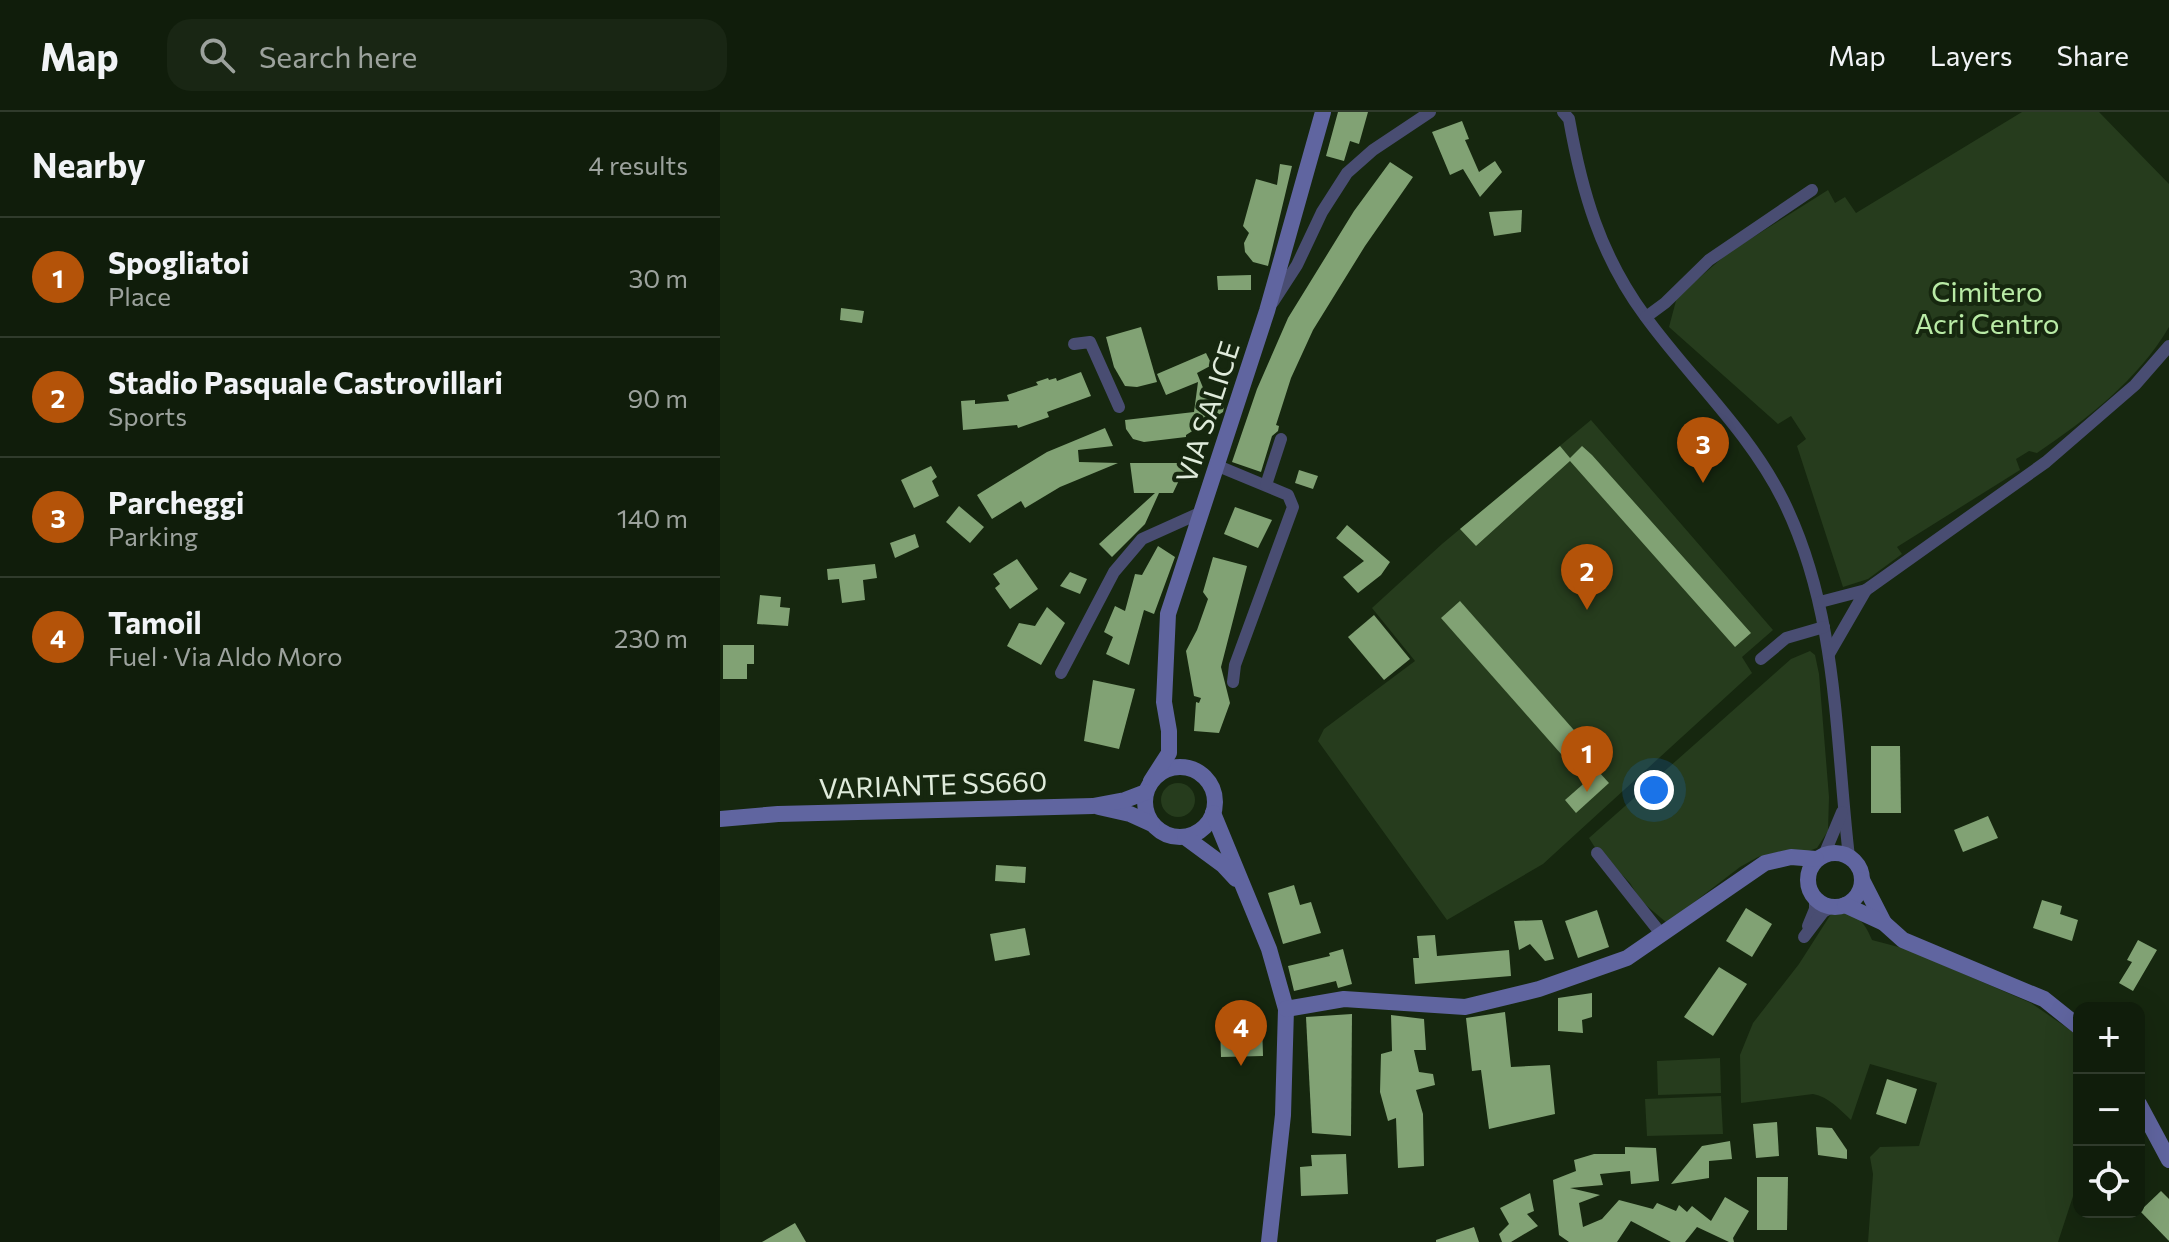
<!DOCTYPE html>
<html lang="en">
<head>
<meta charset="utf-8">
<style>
  :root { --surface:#101d0b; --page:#192614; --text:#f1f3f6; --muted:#9ca29d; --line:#303b2c; --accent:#b45309 }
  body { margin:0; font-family:Commissioner,sans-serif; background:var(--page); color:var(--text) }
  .controls { position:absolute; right:24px; bottom:24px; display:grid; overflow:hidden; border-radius:16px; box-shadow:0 8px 32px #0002 }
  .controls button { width:72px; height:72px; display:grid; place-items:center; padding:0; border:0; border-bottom:2px solid var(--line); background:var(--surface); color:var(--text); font:40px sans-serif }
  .you { position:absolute; left:934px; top:678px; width:28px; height:28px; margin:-20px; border:6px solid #fff; border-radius:50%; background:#1a73e8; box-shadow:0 0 0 12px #1a73e833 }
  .badge { display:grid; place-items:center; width:52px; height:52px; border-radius:50%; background:var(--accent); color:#fff; font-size:26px; font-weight:700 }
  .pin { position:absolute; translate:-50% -66px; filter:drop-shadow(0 2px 4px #0008) }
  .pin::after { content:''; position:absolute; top:42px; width:28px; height:24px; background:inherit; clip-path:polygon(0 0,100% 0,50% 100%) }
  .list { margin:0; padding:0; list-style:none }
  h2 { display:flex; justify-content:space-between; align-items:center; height:104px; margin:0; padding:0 32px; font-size:34px }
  h2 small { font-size:26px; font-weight:400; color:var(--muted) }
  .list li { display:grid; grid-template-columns:52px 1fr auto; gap:24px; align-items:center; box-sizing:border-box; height:120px; padding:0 32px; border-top:2px solid var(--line) }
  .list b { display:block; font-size:30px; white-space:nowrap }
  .list p { margin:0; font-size:26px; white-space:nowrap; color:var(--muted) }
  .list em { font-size:26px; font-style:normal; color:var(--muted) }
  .icon { flex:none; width:44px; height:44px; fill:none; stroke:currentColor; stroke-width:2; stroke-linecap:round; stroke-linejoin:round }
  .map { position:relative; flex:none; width:1449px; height:1130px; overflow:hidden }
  header { display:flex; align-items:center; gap:48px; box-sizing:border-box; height:112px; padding:0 40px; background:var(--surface); border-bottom:2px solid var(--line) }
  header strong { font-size:38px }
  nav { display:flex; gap:44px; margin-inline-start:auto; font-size:28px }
  .search { width:560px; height:72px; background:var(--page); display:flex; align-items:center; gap:20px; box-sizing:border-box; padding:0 28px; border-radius:24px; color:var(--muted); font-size:30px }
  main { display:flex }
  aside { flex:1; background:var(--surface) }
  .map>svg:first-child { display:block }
  .green { fill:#263c1d }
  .building { fill:#81a274 }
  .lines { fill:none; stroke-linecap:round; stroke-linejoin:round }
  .street { stroke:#494d72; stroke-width:12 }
  .secondary { stroke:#6065a0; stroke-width:16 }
  .labels { text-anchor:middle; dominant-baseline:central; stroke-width:8; stroke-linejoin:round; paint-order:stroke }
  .park-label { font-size:28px; fill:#b9eba6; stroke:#16270f }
  .street-label { font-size:28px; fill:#dfebdb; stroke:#16270f }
</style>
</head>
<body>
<header>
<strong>Map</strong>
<div class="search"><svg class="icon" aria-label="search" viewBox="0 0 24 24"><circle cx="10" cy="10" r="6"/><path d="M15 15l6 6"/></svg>Search here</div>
<nav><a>Map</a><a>Layers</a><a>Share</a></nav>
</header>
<main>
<aside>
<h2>Nearby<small>4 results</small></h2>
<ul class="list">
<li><span class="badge">1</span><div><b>Spogliatoi</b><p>Place</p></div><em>30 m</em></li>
<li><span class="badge">2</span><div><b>Stadio Pasquale Castrovillari</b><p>Sports</p></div><em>90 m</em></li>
<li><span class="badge">3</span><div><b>Parcheggi</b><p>Parking</p></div><em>140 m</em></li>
<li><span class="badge">4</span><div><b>Tamoil</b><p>Fuel · Via Aldo Moro</p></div><em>230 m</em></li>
</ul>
</aside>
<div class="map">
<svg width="1449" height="1130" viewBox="0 0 1449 1130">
  <rect width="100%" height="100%" fill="#16270f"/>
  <!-- green -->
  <g class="green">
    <path d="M 1302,0 L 1379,0 L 1449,72 L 1449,215 C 1418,268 1367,307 1317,341 L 1309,339 L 1296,347 L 1300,358 L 1177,435 L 1182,442 L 1148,467 L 1123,475 L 1077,334 L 1086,327 L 1071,304 L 1058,312 L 949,215 L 957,185 L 1008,141 L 1108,78 L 1115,91 L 1125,85 L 1136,101 Z"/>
    <path d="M 871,308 L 1053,518 L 1022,545 L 1032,561 L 823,752 L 727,808 L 598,629 L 604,617 L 695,549 L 652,496 L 722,432 Z"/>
    <path d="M 1090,539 L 1095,543 L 1099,562 L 1109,685 L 1108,719 L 1097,736 L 1086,740 L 1068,738 L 1038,745 L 1020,755 L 947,811 L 921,789 L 910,771 L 874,734 L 869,726 L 1071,547 Z"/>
    <circle cx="458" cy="688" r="17"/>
    <path d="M 1121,798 C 1137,800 1146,813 1152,828 L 1186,837 L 1311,891 L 1359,924 L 1359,1066 L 1338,1130 L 1148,1130 L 1153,1062 L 1150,1045 L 1160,1035 L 1199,1034 L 1217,971 L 1150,952 L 1131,1008 C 1119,997 1109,985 1093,982 L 1021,991 L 1020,943 L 1033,911 L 1079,852 L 1111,802 Z"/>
    <path d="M 1000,946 L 1001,981 L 938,983 L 937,949 Z"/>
    <path d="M 1001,984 L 1003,1022 L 927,1024 L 925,987 Z"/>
  </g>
  <!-- building -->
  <g class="building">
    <path d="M 618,0 L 648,0 L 639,32 L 630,29 L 624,49 L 606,44 Z"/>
    <path d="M 742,9 L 749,27 L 745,28 L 759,60 L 775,49 L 782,60 L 760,85 L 743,57 L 730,63 L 712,20 Z"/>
    <path d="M 670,50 L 693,65 L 645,134 L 593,218 L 571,266 L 556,313 L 559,314 L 558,319 L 552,324 L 541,360 L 512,350 L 537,277 L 568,206 L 634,99 Z"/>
    <path d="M 560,52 L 572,54 L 548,154 L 533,150 L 525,140 L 524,131 L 529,121 L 523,114 L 536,67 L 557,73 Z"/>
    <path d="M 802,98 L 801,120 L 774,124 L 769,100 Z"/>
    <path d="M 531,163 L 531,178 L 498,178 L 497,164 Z"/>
    <path d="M 121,196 L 144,199 L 142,211 L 120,208 Z"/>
    <path d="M 421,215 L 437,270 L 417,275 L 405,274 L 394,255 L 386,225 Z"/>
    <path d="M 486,241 L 492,253 L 477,261 L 486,283 L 491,279 L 504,295 L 503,300 L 466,323 L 466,325 L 424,330 L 413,327 L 406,317 L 405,308 L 474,300 L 478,270 L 446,283 L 437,262 Z"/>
    <path d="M 361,260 L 371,284 L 327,300 L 329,305 L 298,316 L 297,313 L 243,318 L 241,289 L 255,288 L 255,292 L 289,289 L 287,283 L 318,273 L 316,270 L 328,266 L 329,268 L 336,266 L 337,269 Z"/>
    <path d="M 385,316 L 393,334 L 358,338 L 359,350 L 398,351 L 340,375 L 305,396 L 301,389 L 272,407 L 257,383 L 327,340 Z"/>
    <path d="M 840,334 L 850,346 L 862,334 L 872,343 L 1031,521 L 1015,535 L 850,349 L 756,434 L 740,417 Z"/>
    <path d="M 410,351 L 469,351 L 469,365 L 462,362 L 453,381 L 439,381 L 425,412 L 392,445 L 379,432 L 435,381 L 414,381 Z"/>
    <path d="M 211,354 L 217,365 L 212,369 L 219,384 L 194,396 L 181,368 Z"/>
    <path d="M 579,358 L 598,364 L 593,377 L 575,371 Z"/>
    <path d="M 239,394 L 264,415 L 250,431 L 226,410 Z"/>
    <path d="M 515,395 L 552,408 L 538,436 L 504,422 Z"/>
    <path d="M 627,413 L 670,450 L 661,463 L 638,481 L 623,465 L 644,449 L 616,426 Z"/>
    <path d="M 195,422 L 199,435 L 175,446 L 170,431 Z"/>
    <path d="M 438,434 L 455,445 L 434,502 L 424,498 L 409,553 L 386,542 L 393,525 L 384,520 L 395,494 L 405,499 L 415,462 L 422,463 Z"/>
    <path d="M 493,445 L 527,454 L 501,555 L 510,591 L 499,621 L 474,619 L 476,590 L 479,591 L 481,586 L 474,584 L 466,539 L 477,518 L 488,487 L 483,480 Z"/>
    <path d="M 297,447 L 318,477 L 290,497 L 275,476 L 280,472 L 273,462 Z"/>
    <path d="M 155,452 L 157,466 L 143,468 L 145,488 L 122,491 L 119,467 L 108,468 L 107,457 Z"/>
    <path d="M 350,460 L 367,467 L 360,482 L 340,474 Z"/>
    <path d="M 40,483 L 61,485 L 60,495 L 70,496 L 68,514 L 37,512 Z"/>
    <path d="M 740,489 L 868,634 L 849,651 L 721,506 Z"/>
    <path d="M 327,495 L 345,511 L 321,553 L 287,534 L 299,511 L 315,514 Z"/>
    <path d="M 654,503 L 690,547 L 664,568 L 628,525 Z"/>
    <path d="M 3,533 L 34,533 L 34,552 L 27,552 L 27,567 L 3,567 Z"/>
    <path d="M 373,568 L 415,577 L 399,637 L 364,629 Z"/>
    <path d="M 1151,634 L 1180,634 L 1181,701 L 1151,701 Z"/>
    <path d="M 878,659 L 889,671 L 856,701 L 845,688 Z"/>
    <path d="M 1268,704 L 1278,726 L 1243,740 L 1234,718 Z"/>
    <path d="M 276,753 L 306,755 L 305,771 L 275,769 Z"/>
    <path d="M 574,773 L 580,793 L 591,790 L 601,821 L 563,832 L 548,781 Z"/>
    <path d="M 1322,788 L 1342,794 L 1340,802 L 1358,808 L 1352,829 L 1313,816 Z"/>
    <path d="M 1026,796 L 1052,812 L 1032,845 L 1006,829 Z"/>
    <path d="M 877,798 L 889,835 L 858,846 L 845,809 Z"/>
    <path d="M 822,808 L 834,847 L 825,849 L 810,832 L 799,838 L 794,809 Z"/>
    <path d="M 305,816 L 310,843 L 275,849 L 270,822 Z"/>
    <path d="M 715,823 L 717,844 L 789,838 L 791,864 L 695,872 L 693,846 L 699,846 L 697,824 Z"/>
    <path d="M 1418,828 L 1437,838 L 1413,879 L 1399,871 L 1412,850 L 1407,848 Z"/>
    <path d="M 623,837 L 632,872 L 618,876 L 616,869 L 574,879 L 568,854 L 610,844 L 609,841 Z"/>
    <path d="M 999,855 L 1027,872 L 993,924 L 964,905 Z"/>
    <path d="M 872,881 L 872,905 L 862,908 L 863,921 L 838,919 L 838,886 Z"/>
    <path d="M 785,900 L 791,955 L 830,953 L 835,1002 L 769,1017 L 761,958 L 752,959 L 746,906 Z"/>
    <path d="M 632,902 L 631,1024 L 592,1021 L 586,905 Z"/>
    <path d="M 671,903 L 704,907 L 706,938 L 694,938 L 699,960 L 713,962 L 715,973 L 696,978 L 703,1002 L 704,1054 L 678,1056 L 676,1006 L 668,1009 L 660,980 L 661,942 L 672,939 Z"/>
    <path d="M 542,912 L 543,944 L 501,945 L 500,913 Z"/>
    <path d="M 1167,967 L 1197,977 L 1186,1012 L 1156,1002 Z"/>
    <path d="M 1057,1010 L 1059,1044 L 1036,1046 L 1033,1012 Z"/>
    <path d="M 1096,1015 L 1112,1016 L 1127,1038 L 1127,1047 L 1098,1043 Z"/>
    <path d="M 1010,1029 L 1012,1047 L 989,1049 L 989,1066 L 951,1072 L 982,1034 Z"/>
    <path d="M 905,1035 L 936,1036 L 939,1069 L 911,1072 L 910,1059 L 880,1062 L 883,1073 L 850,1076 L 880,1083 L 859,1091 L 863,1115 L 882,1107 L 899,1088 L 933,1097 L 937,1091 L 956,1099 L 959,1093 L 967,1100 L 972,1094 L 991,1109 L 1005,1085 L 1029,1099 L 1013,1126 L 1014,1130 L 1009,1130 L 977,1115 L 965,1130 L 951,1130 L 911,1109 L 897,1130 L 849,1130 L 839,1123 L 833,1068 L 856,1059 L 854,1048 L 874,1042 L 905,1042 Z"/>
    <path d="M 626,1042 L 628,1082 L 581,1084 L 580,1055 L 592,1054 L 591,1043 Z"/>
    <path d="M 1037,1065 L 1068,1065 L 1067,1118 L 1037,1118 Z"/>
    <path d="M 1441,1079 L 1449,1087 L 1449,1129 L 1420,1099 Z"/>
    <path d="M 810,1081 L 814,1099 L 807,1102 L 818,1114 L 791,1130 L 782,1130 L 779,1122 L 789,1112 L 780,1096 Z"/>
    <path d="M 75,1111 L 86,1130 L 42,1130 Z"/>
    <path d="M 754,1115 L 759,1130 L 716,1130 L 716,1128 Z"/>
  </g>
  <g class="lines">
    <!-- street -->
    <g class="street">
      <path d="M 843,0 L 849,7 C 862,80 880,143 925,204 C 970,266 1028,318 1063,388 C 1118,499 1115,624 1129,745"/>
      <path d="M 553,190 L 577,153 L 602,100 L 627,61 L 653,38 L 710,0"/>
      <path d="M 926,205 L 945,191 L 989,148 L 1092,78"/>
      <path d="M 354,232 L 370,230 L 399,295"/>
      <path d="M 498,354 L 568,383 L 573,395 L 515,553 L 513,570"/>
      <path d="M 546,373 L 561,327"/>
      <path d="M 1146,478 L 1326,350 L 1415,273 L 1449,234"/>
      <path d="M 1100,490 L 1146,478 L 1109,542"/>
      <path d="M 1041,547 L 1066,526 L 1104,515"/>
      <path d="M 341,561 L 394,460 L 422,427 L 482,400"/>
      <path d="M 877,741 L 942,823"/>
      <path d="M 1104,743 L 1122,700"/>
      <path d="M 1088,814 L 1095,797 L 1095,786"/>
      <path d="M 1084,825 L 1103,800 L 1112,795"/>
    </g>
    <!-- secondary -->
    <g class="secondary">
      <circle cx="460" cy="690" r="35"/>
      <path d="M 431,669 L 449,641 L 449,619 L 444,590 L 448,502 L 547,199 L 603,0"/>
      <path d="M 379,695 L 410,702 L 432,712"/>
      <path d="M 493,701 L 549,837 L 566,897 L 563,1003 L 549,1130"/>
      <path d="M 0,707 L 58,702 L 373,694 L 405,688 L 426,680"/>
      <path d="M 465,725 L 503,753 L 516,767"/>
      <circle cx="1115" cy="768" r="27"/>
      <path d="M 1142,768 L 1164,811"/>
      <path d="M 1125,793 L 1164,811 L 1183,828 L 1324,887 L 1359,915"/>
      <path d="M 566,897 L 624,887 L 745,895 L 819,877 L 907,846 L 1045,751 L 1071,745 L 1096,747"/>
      <path d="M 1419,992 L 1449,1048"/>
    </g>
  </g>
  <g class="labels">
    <!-- park labels -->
    <g class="park-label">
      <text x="1267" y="179">Cimitero<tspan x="1267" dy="32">Acri Centro</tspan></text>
    </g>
    <!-- street labels -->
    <g class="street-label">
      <text transform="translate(487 300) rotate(-72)">VIA SALICE</text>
      <text transform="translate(213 672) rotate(-2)">VARIANTE SS660</text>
    </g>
  </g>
</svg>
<div class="controls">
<button>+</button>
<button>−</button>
<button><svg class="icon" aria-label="locate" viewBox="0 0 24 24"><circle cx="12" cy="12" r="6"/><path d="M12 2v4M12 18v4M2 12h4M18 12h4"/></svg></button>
</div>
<div class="you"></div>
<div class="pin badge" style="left:867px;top:680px">1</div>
<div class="pin badge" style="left:867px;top:498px">2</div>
<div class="pin badge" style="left:983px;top:371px">3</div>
<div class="pin badge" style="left:521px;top:954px">4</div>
</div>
</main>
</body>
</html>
